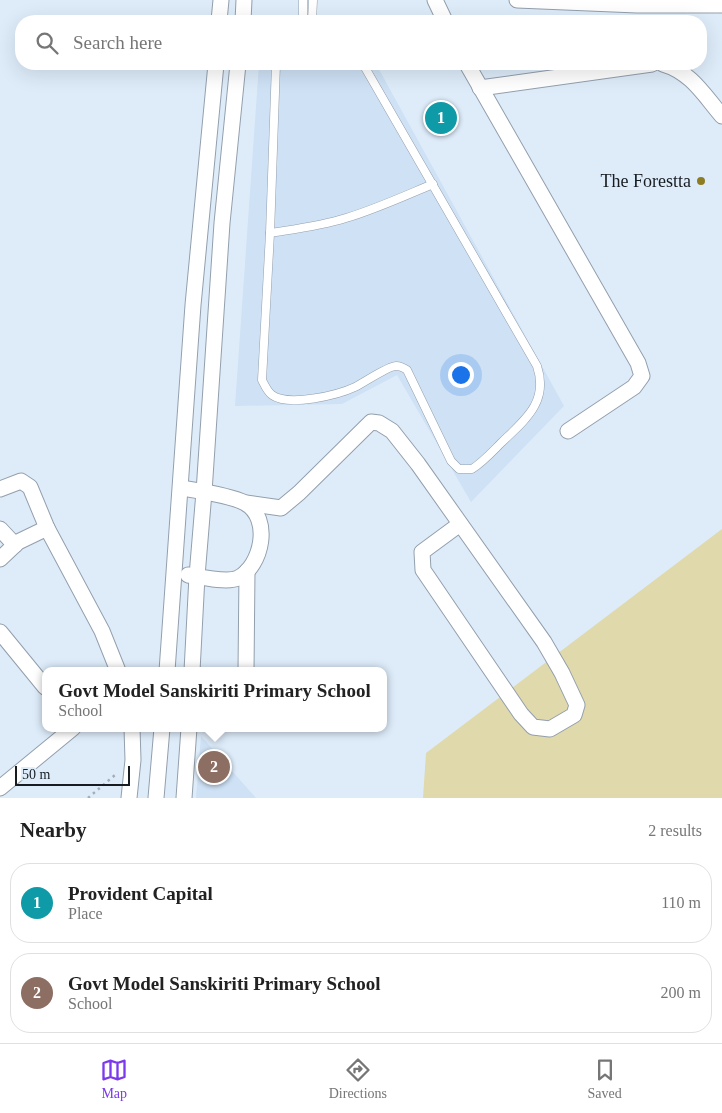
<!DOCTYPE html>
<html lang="en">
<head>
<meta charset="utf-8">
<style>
  :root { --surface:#fff; --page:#f2f2f2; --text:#222; --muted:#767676; --line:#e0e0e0; --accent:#7c3aed }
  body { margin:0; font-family:Georgia,serif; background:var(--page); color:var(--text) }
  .scale { position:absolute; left:15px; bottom:12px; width:115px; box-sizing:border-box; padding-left:5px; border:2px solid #171c21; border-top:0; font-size:14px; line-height:18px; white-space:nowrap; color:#171c21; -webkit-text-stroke:4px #deecfa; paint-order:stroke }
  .you { position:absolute; left:460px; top:374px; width:18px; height:18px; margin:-12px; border:4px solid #fff; border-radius:50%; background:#1a73e8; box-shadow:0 0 0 8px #1a73e833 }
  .badge { display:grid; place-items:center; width:32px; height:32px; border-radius:50%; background:var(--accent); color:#fff; font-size:16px; font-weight:700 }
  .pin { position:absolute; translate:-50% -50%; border:2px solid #fff; box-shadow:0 1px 5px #0006 }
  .popup { position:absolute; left:42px; top:667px; width:345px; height:65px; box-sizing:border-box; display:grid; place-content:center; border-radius:10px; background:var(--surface); filter:drop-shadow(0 1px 4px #0005); font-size:16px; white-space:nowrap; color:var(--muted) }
  .popup b { font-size:19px; color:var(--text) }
  .popup::after { content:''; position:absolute; left:50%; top:100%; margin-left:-10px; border:10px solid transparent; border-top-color:var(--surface) }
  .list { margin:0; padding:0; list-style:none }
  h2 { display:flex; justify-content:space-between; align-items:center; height:65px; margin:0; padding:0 20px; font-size:21px }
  h2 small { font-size:16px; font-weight:400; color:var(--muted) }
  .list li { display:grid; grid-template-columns:32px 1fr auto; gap:15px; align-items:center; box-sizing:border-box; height:80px; margin:0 10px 10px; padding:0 10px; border:1px solid var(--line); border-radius:20px }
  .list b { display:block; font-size:19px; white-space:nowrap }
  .list p { margin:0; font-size:16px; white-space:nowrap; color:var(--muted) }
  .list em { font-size:16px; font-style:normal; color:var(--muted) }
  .icon { flex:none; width:28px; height:28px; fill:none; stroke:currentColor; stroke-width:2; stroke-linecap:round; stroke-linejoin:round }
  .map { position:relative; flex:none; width:722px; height:798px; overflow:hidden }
  .search { position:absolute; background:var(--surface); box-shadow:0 5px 20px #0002; left:15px; right:15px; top:15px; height:55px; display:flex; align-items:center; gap:12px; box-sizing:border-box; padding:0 18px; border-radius:20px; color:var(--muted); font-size:19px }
  .sheet { height:245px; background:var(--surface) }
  nav { display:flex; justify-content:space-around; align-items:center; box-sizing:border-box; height:70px; border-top:1px solid var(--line); background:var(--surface); font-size:14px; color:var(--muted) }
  nav a { display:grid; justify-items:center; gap:2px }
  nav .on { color:var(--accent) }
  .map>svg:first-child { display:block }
  .built { fill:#cee1f5 }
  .green { fill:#e0d9ab }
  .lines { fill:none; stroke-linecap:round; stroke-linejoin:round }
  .lane-casing { stroke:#939fad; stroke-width:9 }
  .street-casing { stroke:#939fad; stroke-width:17 }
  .path { stroke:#a2adb9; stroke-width:2.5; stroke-dasharray:2.5 4; stroke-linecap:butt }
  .lane { stroke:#fff; stroke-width:8 }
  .street { stroke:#fff; stroke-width:15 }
  .poi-dot { fill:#8c7c22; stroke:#deecfa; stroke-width:2 }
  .labels { text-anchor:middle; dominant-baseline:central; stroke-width:5; stroke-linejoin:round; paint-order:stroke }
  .poi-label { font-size:18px; fill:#171c21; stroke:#deecfa; text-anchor:end }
</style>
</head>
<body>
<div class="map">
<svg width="722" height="798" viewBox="0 0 722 798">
  <rect width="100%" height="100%" fill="#deecfa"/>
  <!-- built -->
  <g class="built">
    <path d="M 259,64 L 376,64 L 564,406 L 471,502 L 397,375 L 342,404 L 235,406 Z"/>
    <path d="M 201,736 L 256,798 L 196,798 Z"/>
  </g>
  <!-- green -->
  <path class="green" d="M 722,529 L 722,798 L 423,798 L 426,753 Z"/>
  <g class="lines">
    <defs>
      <g id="lane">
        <path d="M 303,0 L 303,21"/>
        <path d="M 312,21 L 313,0"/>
        <path d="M 276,64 L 270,233 L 262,380 C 265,386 267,391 272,395 C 289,407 338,395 355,387 C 365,382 388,366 396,366 C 401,366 404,368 407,370 L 451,461 L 459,469 L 472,469 C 483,462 492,452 501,443 C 525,420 549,402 537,366 L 363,64"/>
        <path d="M 270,233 C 295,229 321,226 346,218 C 376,209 404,196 433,184"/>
      </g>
      <g id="street">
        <path d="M 435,0 L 445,21"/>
        <path d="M 517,0 L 637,5 L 722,5"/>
        <path d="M 219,21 L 221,0"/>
        <path d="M 243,21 L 244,0"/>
        <path d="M 467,64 L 638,363 L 642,376 L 634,387 L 568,431"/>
        <path d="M 663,64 C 691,72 704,95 722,116"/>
        <path d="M 480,88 L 652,64"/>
        <path d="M 181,488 C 199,491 229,495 245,503 C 272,518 262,566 238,578 C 228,583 200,577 188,575"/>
        <path d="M 0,489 L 21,481 L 30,487 L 47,528 L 102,631 L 118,671"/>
        <path d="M 246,503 L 281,508 L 299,493 L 371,422 L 379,423 L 392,431 L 418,464 L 544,642 L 562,673 L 577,705 L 574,715 L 550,729 L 533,727 L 521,714 L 423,570 L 422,552 L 460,524"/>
        <path d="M 0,529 L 15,545"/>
        <path d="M 0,559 L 18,542 L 47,528"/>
        <path d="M 0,632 L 45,687"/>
        <path d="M 167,671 L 193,305 L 216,64"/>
        <path d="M 192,671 L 197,576 L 204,492 L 222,223 L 238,64"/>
        <path d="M 246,671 L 247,571"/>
        <path d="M 0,788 L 73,728"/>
        <path d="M 129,798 L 133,760 L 132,728"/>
        <path d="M 156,798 L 162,728"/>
        <path d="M 184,798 L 189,728"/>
      </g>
    </defs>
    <!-- lane casing -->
    <use href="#lane" class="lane-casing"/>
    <!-- street casing -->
    <use href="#street" class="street-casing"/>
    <!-- path -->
    <path class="path" d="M 88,798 L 115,775"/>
    <!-- lane -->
    <use href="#lane" class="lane"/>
    <!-- street -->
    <use href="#street" class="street"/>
  </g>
  <!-- markers -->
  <circle class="poi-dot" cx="701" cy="181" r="5"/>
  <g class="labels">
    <!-- poi labels -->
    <g class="poi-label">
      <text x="691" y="181">The Forestta</text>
    </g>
  </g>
</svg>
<div class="scale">50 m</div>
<div class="you"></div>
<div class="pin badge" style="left:441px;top:118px;background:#0f9aa8">1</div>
<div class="pin badge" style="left:214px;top:767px;background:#8d6e63">2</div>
<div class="popup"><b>Govt Model Sanskiriti Primary School</b>School</div>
<div class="search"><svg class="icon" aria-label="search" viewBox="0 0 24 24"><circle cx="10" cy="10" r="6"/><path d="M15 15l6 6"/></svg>Search here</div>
</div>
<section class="sheet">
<h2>Nearby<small>2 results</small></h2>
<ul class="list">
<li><span class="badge" style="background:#0f9aa8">1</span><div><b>Provident Capital</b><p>Place</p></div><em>110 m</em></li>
<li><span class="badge" style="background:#8d6e63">2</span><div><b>Govt Model Sanskiriti Primary School</b><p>School</p></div><em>200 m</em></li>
</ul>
</section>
<nav>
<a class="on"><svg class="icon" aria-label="map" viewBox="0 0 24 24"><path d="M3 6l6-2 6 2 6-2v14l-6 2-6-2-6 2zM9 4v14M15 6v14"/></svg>Map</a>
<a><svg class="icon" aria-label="directions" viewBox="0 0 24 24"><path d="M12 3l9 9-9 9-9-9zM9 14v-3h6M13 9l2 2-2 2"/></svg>Directions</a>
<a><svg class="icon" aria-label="saved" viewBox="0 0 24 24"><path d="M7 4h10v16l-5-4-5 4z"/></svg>Saved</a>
</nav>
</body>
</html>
